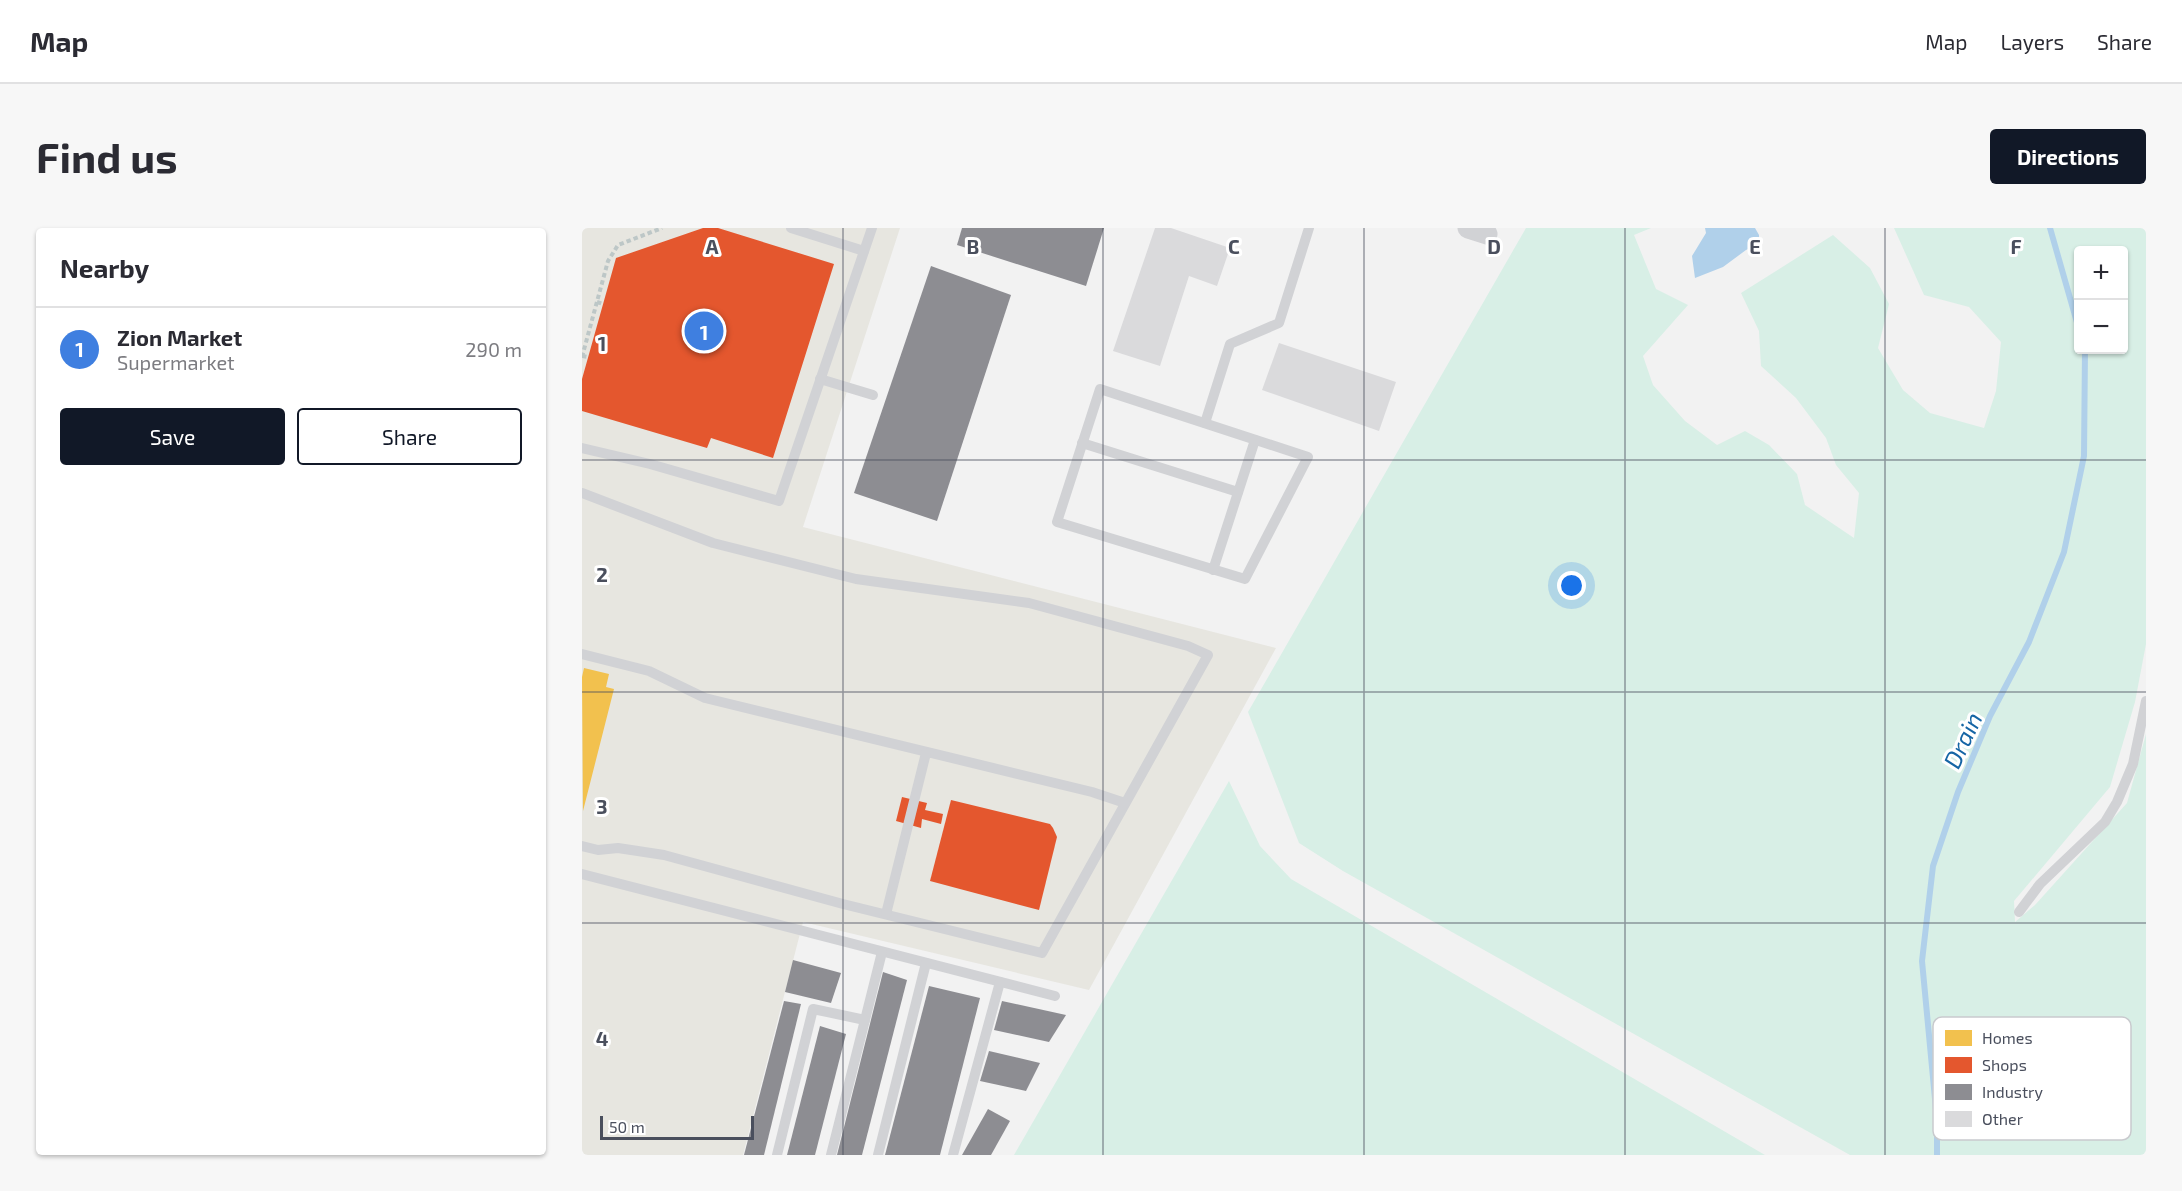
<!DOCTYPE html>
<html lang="en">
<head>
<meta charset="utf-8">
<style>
  :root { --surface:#fff; --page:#f7f7f7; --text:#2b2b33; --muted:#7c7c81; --line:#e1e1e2; --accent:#111827 }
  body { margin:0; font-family:"Exo 2",sans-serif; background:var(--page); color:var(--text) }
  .controls { position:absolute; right:18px; top:18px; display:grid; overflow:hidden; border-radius:6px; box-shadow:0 2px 4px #0004 }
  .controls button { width:54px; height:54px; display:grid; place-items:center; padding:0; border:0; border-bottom:2px solid var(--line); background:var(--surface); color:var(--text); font:30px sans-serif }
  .scale { position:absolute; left:18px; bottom:15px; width:154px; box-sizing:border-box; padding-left:6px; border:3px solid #4a4f5d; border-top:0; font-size:16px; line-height:21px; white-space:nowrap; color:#4a4f5d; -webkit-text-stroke:4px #fff; paint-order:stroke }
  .you { position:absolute; left:990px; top:358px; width:21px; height:21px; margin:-15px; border:4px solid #fff; border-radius:50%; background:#1a73e8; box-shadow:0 0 0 9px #1a73e833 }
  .badge { display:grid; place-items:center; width:39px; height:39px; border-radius:50%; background:var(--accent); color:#fff; font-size:20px; font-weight:700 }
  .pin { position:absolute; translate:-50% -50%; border:3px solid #fff; box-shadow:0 2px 6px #0006 }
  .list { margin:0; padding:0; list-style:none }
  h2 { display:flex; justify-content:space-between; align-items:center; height:78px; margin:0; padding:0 24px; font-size:26px }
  h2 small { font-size:20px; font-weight:400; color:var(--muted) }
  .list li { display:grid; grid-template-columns:39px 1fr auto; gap:18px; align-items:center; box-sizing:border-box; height:84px; padding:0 24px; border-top:2px solid var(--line) }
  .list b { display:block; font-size:22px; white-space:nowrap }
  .list p { margin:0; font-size:20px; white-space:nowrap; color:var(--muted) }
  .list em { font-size:20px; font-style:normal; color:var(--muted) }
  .actions { display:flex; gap:12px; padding:18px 24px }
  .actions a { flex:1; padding:14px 0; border:2px solid var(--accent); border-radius:6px; text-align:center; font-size:21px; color:var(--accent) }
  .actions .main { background:var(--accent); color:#fff }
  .map { position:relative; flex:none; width:1564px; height:927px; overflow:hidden; border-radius:6px }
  header { display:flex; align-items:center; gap:36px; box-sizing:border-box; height:84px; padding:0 30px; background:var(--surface); border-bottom:2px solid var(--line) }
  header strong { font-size:28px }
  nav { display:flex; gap:33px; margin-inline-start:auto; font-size:21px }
  .intro { display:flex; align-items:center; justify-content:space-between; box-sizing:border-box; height:144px; padding:0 36px }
  h1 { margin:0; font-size:42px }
  .button { padding:15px 27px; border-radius:6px; background:var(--accent); color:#fff; font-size:21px; font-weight:700 }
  main { display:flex; gap:36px; padding:0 36px }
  aside { flex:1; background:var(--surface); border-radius:6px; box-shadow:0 2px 4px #0004 }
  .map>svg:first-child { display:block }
  .commercial { fill:#e7e6e0 }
  .green { fill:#d8efe6; fill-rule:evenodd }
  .water { fill:#b0d0ea }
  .homes { fill:#f2c14e }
  .shops { fill:#e4572e }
  .industry { fill:#8d8d92 }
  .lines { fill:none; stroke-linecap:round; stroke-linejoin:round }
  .stream { stroke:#b0d0ea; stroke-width:6 }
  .building { fill:#dadadc }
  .path { stroke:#bdc7c7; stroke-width:4; stroke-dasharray:4.5 3; stroke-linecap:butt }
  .lane { stroke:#d1d2d5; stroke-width:10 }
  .street { stroke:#d1d2d5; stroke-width:21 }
  .grid { fill:none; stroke:#4a4f5d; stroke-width:1.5; stroke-opacity:0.55 }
  .labels { text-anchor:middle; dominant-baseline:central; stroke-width:6; stroke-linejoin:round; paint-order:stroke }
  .water-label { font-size:24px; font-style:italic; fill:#1565a5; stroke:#fff }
  .key { fill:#fff; stroke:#c9cace; stroke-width:1.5 }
  .key-label { font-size:16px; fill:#4a4f5d }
  .grid-label { font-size:20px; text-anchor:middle; font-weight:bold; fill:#4a4f5d; stroke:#fff; stroke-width:6; stroke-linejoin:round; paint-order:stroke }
</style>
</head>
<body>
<header>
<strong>Map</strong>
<nav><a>Map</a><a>Layers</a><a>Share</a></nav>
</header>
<div class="intro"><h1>Find us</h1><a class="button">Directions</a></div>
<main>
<aside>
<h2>Nearby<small></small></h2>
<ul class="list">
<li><span class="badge" style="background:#3f7fe0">1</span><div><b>Zion Market</b><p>Supermarket</p></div><em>290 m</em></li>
</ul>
<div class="actions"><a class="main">Save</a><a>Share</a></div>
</aside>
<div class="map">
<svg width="1564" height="927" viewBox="0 0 1564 927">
  <rect width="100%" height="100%" fill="#f2f2f2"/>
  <!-- commercial -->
  <path class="commercial" d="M 0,0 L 318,0 L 221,299 L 694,420 L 507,762 L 221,694 L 161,927 L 0,927 Z"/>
  <!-- green -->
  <g class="green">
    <path d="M 944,0 L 1069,0 L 1052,7 L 1074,61 L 1106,77 L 1061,128 L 1071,157 L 1103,193 L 1135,217 L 1163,203 L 1187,217 L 1215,246 L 1223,277 L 1272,310 L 1277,265 L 1254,237 L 1244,210 L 1214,170 L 1179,138 L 1177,103 L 1159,65 L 1251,7 L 1288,40 L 1307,76 L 1296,120 L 1321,162 L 1348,185 L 1402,200 L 1414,163 L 1419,114 L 1387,79 L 1342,67 L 1312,0 L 1564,0 L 1564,416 L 1553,474 L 1528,559 L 1432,673 L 1433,694 L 1453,677 L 1545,575 L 1564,506 L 1564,927 L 1268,927 L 761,643 L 717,615 L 666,484 ZM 1496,22 L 1542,22 L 1542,122 L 1496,122 Z"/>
    <path d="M 647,553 L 678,618 L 709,651 L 1183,927 L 432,927 Z"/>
  </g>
  <!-- water -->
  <path class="water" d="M 1123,0 L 1173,0 L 1177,7 L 1177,16 L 1164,22 L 1141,39 L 1113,50 L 1110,28 L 1124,5 Z"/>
  <!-- homes -->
  <path class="homes" d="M 2,440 L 27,446 L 24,459 L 32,461 L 1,583 L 0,449 Z"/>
  <!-- shops -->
  <g class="shops">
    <path d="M 121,0 L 136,0 L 252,36 L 191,230 L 129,210 L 125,220 L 0,183 L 0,151 L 34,30 Z"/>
    <path d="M 320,569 L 345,575 L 343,582 L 361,586 L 359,596 L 340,591 L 339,600 L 314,593 Z"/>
    <path d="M 369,572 L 468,596 L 471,600 L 475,609 L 457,682 L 348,653 Z"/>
  </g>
  <!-- industry -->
  <g class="industry">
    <path d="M 380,0 L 522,0 L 504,58 L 375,17 Z"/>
    <path d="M 349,38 L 429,67 L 355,293 L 272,265 Z"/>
    <path d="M 211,732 L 259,745 L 249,775 L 203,764 Z"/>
    <path d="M 301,744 L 325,752 L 280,927 L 255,927 Z"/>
    <path d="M 347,758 L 398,770 L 358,927 L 303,927 Z"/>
    <path d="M 202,773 L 219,776 L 182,927 L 162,927 Z"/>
    <path d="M 420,773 L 484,787 L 467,814 L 412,802 Z"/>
    <path d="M 238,798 L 264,806 L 233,927 L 205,927 Z"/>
    <path d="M 407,823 L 458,835 L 444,863 L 398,853 Z"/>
    <path d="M 406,881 L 428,893 L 409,927 L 380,927 Z"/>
  </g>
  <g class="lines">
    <!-- stream -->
    <g class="stream">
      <path d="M 1468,0 L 1496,98"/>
      <path d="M 1355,927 L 1355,892 L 1340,733 L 1351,638 L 1376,564 L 1408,488 L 1447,414 L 1482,324 L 1502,228 L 1503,122"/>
    </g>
  </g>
  <!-- building -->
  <g class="building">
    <path d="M 573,0 L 589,0 L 648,20 L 635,58 L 607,48 L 578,138 L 531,123 Z"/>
    <path d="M 697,115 L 814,154 L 797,203 L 680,162 Z"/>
  </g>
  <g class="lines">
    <!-- path -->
    <g class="path">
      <path d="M 15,74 L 21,76"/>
      <path d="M 0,128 L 6,129"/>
      <path d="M 0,129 L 26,33 L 36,17 L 80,0"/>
    </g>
    <!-- lane -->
    <g class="lane">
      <path d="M 209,0 L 282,23"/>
      <path d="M 238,151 L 291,167"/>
      <path d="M 518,161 L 726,229 L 663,351 L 475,294 Z"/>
      <path d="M 623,195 L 648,116 L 697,95 L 727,0"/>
      <path d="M 500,215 L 656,264"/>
      <path d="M 0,220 L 68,236 L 197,273 L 290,0"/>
      <path d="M 0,265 L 131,315 L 274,351 L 447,375 L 606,418 L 626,427 L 460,725 L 261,676 L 82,627 L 36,620 L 16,622 L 0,618"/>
      <path d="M 631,342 L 673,212"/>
      <path d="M 0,426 L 67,443 L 123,470 L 510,564 L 543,575"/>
      <path d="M 0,646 L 473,768"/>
      <path d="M 1437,684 L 1458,656 L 1523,594 L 1535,574 L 1551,536 L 1564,473"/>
      <path d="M 304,686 L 344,525"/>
      <path d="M 195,927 L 231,781 L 283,792 L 300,724"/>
      <path d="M 249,927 L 283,792"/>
      <path d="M 296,927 L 344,735"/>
      <path d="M 371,927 L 418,754"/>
    </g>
    <!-- street -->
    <path class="street" d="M 886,0 L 905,6"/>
  </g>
  <!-- grid -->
  <path class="grid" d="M 261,0 L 261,927M 521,0 L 521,927M 782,0 L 782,927M 1043,0 L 1043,927M 1303,0 L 1303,927M 0,232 L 1564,232M 0,464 L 1564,464M 0,695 L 1564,695"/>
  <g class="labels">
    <!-- water labels -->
    <g class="water-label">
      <text transform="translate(1380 512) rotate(-65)">Drain</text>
    </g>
  </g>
  <!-- legend -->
  <rect x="1351" y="789" width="198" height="123" rx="9" class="key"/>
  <rect x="1363" y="802" width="27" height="16" fill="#f2c14e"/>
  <rect x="1363" y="829" width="27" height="16" fill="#e4572e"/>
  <rect x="1363" y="856" width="27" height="16" fill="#8d8d92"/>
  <rect x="1363" y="883" width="27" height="16" fill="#dadadc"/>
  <g class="key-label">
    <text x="1400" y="816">Homes</text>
    <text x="1400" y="843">Shops</text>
    <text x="1400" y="870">Industry</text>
    <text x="1400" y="897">Other</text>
  </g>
  <g class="grid-label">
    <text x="130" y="26">A</text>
    <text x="391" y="26">B</text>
    <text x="652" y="26">C</text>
    <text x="912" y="26">D</text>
    <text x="1173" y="26">E</text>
    <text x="1434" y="26">F</text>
    <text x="20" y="123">1</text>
    <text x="20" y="354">2</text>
    <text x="20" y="586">3</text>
    <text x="20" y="818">4</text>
  </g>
</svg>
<div class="controls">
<button>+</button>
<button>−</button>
</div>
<div class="scale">50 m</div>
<div class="you"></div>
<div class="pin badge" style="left:122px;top:103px;background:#3f7fe0">1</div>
</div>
</main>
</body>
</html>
